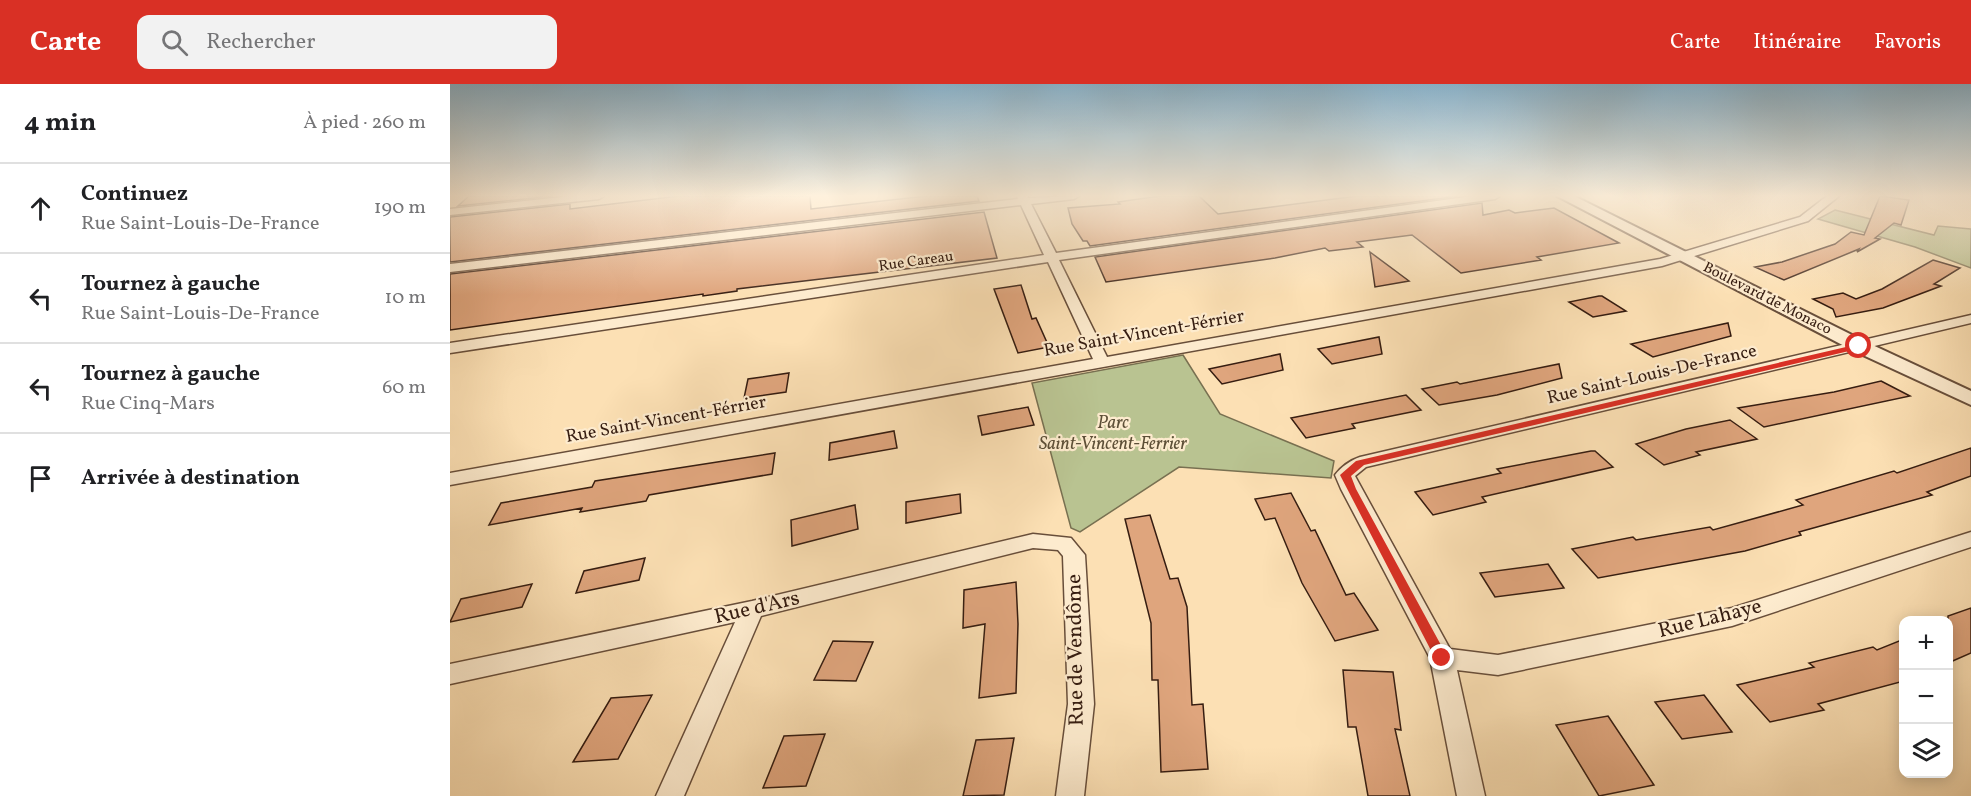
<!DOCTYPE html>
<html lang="fr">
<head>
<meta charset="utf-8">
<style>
  :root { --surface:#fff; --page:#f2f2f2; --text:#202124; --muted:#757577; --line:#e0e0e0; --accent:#d93025 }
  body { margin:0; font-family:Vollkorn,serif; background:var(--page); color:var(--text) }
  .controls { position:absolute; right:18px; bottom:18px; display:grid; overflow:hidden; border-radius:12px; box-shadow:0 3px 15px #0003 }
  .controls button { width:54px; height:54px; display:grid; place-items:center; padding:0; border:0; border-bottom:2px solid var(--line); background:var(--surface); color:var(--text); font:30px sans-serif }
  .stop { position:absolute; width:18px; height:18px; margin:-14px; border:4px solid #d93025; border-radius:50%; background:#fff }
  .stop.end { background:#d93025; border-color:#fff; box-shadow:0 2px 6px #0008 }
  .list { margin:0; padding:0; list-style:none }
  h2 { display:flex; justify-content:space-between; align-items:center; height:78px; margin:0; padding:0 24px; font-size:26px }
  h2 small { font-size:20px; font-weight:400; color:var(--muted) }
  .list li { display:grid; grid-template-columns:39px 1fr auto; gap:18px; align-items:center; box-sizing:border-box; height:90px; padding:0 24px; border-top:2px solid var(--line) }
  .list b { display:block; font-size:22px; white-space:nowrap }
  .list p { margin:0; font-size:20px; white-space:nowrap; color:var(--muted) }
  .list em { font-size:20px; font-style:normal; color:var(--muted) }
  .icon { flex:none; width:33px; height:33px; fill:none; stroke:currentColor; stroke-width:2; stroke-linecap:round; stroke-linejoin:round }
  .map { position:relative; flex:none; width:1521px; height:712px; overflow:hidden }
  header { display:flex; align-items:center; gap:36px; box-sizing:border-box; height:84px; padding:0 30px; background:var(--accent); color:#fff }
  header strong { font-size:28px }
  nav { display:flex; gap:33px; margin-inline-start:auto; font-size:21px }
  .search { width:420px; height:54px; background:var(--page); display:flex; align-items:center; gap:15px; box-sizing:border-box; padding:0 21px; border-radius:12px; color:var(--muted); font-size:22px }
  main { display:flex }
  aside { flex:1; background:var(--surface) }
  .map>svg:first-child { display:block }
  .green { fill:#b9c391; stroke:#787051; stroke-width:1.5 }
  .building { fill:#dfa57d; stroke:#361d11; stroke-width:1.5 }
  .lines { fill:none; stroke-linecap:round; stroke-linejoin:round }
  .minor-casing { stroke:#684e3a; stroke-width:3 }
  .tertiary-casing { stroke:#684e3a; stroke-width:4 }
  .minor { fill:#fdebce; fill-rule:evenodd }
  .tertiary { fill:#fdebce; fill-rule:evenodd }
  .route { fill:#d93025 }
  .labels { text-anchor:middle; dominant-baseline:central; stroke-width:4.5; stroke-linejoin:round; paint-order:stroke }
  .far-street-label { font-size:15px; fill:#361d11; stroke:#fdebce }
  .street-label { font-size:18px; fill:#361d11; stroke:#fdebce }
  .park-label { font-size:18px; font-style:italic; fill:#5d4f37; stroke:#fdebce }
  .near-street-label { font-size:21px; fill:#361d11; stroke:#fdebce }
</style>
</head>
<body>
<header>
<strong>Carte</strong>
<div class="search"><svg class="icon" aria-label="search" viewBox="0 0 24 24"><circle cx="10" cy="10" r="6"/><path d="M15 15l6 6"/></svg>Rechercher</div>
<nav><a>Carte</a><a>Itinéraire</a><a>Favoris</a></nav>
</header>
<main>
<aside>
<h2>4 min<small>À pied · 260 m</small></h2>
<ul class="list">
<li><svg class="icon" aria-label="ahead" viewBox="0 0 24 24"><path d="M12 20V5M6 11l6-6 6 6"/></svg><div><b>Continuez</b><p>Rue Saint-Louis-De-France</p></div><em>190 m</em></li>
<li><svg class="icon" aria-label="left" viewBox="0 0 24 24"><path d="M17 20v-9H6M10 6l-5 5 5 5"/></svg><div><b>Tournez à gauche</b><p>Rue Saint-Louis-De-France</p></div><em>10 m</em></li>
<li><svg class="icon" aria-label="left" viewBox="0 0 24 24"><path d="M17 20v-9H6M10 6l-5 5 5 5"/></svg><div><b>Tournez à gauche</b><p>Rue Cinq-Mars</p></div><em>60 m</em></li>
<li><svg class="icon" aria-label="arrive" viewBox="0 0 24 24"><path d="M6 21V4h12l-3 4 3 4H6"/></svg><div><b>Arrivée à destination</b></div></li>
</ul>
</aside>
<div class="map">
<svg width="1521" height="712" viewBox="0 0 1521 712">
  <rect width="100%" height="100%" fill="#fce0b4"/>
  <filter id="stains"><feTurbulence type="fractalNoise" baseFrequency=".00333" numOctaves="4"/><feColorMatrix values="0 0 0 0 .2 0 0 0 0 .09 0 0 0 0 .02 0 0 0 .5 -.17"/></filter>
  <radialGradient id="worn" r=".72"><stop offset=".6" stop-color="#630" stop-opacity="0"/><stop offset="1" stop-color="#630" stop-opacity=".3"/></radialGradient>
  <!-- green -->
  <g class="green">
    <path d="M 1385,126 L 1484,151 L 1488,142 L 1521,145 L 1521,184 L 1465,163 L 1368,135 Z"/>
    <path d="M 733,271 L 770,330 L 884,377 L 881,394 L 729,383 L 630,448 L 621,444 L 582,299 Z"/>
  </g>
  <!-- building -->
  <g class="building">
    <path d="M 19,112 L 102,112 L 8,122 Z"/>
    <path d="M 229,112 L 360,112 L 361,125 L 476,112 L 527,112 L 529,117 L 0,178 L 0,133 L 120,120 L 120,125 Z"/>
    <path d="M 709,112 L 749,112 L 768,130 L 907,112 L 1008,112 L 640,162 L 637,157 L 633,157 L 622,140 L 618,124 L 670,120 L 668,118 Z"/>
    <path d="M 1430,112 L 1459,116 L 1451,141 L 1444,139 L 1425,154 L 1430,155 L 1407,168 L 1409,165 L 1334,196 L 1305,183 L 1332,178 L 1385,160 L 1401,148 L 1414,151 Z"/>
    <path d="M 1032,119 L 1033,131 L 1059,126 L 1065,129 L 1104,124 L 1169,159 L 1087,173 L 1091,176 L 1011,189 L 962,151 L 907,158 L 913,163 L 879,167 L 875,164 L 825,174 L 656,198 L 645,173 Z"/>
    <path d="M 534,128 L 547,174 L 287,205 L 287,207 L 253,212 L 253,210 L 0,246 L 0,190 Z"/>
    <path d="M 920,168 L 959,197 L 925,203 Z"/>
    <path d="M 1483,176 L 1510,184 L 1484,200 L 1491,202 L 1433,224 L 1386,233 L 1383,225 L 1363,215 L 1393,209 L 1406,215 L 1432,205 Z"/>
    <path d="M 571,201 L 582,235 L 586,234 L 599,263 L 568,269 L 544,205 Z"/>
    <path d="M 1149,212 L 1152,212 L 1176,227 L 1143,233 L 1119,218 Z"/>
    <path d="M 1278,239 L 1281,252 L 1203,273 L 1181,260 Z"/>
    <path d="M 929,253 L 932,270 L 882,280 L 868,265 Z"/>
    <path d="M 830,270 L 833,286 L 772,300 L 759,285 Z"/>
    <path d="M 1109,280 L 1112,294 L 1047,311 L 989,321 L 972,305 L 1007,298 L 1010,300 Z"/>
    <path d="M 339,289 L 336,308 L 294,314 L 298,295 Z"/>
    <path d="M 1431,297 L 1460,312 L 1314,343 L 1288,324 L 1384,308 Z"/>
    <path d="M 956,311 L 971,326 L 902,340 L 905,344 L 856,354 L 841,334 Z"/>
    <path d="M 578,323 L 584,341 L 532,351 L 528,332 Z"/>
    <path d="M 1280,336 L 1307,355 L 1246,368 L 1250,371 L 1214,381 L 1186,360 L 1236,345 Z"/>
    <path d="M 444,347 L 447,364 L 379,376 L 380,359 Z"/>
    <path d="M 1521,364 L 1521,392 L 1477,408 L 1482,411 L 1349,448 L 1351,451 L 1295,467 L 1148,494 L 1122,465 L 1183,453 L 1186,456 L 1260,443 L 1263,446 L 1353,421 L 1346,416 L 1444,387 L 1447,389 Z"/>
    <path d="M 1141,367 L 1145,367 L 1163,383 L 1032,413 L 1036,418 L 983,431 L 965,408 L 1051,389 L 1047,385 Z"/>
    <path d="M 325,369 L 322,390 L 199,411 L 196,417 L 130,428 L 132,424 L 39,441 L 51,419 L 142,403 L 145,397 Z"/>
    <path d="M 841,409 L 861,447 L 865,446 L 896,511 L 904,509 L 928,546 L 885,557 L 852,499 L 825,434 L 815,436 L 805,415 Z"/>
    <path d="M 510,410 L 511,429 L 456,439 L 456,418 Z"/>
    <path d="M 405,421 L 408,445 L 342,462 L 341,436 Z"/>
    <path d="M 700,431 L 720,495 L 728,494 L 737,523 L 742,621 L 753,620 L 758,685 L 711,688 L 708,596 L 702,596 L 701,539 L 675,435 Z"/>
    <path d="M 195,474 L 189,496 L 126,509 L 134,487 Z"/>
    <path d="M 1098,480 L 1114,504 L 1045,513 L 1030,489 Z"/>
    <path d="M 566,498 L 568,540 L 566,609 L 529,614 L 535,540 L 513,544 L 514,506 Z"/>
    <path d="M 82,500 L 72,523 L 0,538 L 11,515 Z"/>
    <path d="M 1521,524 L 1521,569 L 1498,579 L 1498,532 Z"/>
    <path d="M 1454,555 L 1454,597 L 1368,620 L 1374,626 L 1320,638 L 1287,601 L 1364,583 L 1359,579 L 1423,563 L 1427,566 Z"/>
    <path d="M 383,557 L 423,558 L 406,597 L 364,596 Z"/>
    <path d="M 893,586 L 943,588 L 951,646 L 945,645 L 960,712 L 918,712 L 906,643 L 898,643 Z"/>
    <path d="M 202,611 L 168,675 L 123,678 L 161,614 Z"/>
    <path d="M 1254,611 L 1282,648 L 1232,655 L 1205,618 Z"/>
    <path d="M 1158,632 L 1204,701 L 1149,712 L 1106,641 Z"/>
    <path d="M 375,650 L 356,702 L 313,704 L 334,652 Z"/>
    <path d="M 564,654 L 554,711 L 513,712 L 526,656 Z"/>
  </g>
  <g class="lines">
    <defs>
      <g id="minor">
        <path d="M 121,112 L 154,112 L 149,115 L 0,131 L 0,125 Z"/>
        <path d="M 567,112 L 577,112 L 578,114 L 629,112 L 624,115 L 581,120 L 606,169 L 1023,112 L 1050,112 L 1045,115 L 609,176 L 657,273 L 1210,175 L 1350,133 L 1377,112 L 1389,112 L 1358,137 L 1212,182 L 0,401 L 0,389 L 643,275 L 598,178 L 0,269 L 0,259 L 594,171 L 571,121 L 0,188 L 0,180 L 568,115 Z"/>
        <path d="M 1521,231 L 1521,239 L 916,383 L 905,392 L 1000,565 L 1048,571 L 1282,524 L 1521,448 L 1521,463 L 1282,542 L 1048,591 L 1007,586 L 1035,712 L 1007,712 L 980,574 L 891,405 L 885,391 C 891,383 901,376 910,373 Z"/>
        <path d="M 583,450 L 621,454 L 635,471 L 644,620 L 634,712 L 606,712 L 618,620 L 613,472 L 608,466 L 583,464 L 311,532 L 234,712 L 206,712 L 285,538 L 0,600 L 0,580 L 302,517 Z"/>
      </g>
      <path id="tertiary" d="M 1107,112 L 1124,112 L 1416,258 L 1521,307 L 1521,321 L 1402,266 Z"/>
    </defs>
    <!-- minor casing -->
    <use href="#minor" class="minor-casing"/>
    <!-- tertiary casing -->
    <use href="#tertiary" class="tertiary-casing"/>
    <!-- minor -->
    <use href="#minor" class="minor"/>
    <!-- tertiary -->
    <use href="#tertiary" class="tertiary"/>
  </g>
  <!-- sky -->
  <linearGradient id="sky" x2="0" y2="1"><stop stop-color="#8bb7d2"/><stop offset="0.53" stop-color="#fef1dd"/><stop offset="1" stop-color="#fef1dd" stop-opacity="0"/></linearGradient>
  <rect width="1521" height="211" fill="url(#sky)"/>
  <!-- route -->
  <path class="route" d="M 1409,260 L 1412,260 L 1412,264 L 914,381 L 901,392 L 906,405 L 998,574 L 992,580 L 987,578 L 890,391 L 906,377 Z"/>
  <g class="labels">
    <!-- far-street labels -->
    <g class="far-street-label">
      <text transform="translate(466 178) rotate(-8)">Rue Careau</text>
      <text transform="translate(1317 215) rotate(27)">Boulevard de Monaco</text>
    </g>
    <!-- street labels -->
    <g class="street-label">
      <text transform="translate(694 250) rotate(-10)">Rue Saint-Vincent-Férrier</text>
      <text transform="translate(1202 291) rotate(-13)">Rue Saint-Louis-De-France</text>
      <text transform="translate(216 336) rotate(-10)">Rue Saint-Vincent-Férrier</text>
    </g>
    <!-- park labels -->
    <g class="park-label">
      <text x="663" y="339">Parc<tspan x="663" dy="21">Saint-Vincent-Ferrier</tspan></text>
    </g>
    <!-- near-street labels -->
    <g class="near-street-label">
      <text transform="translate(307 524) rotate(-13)">Rue d'Ars</text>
      <text transform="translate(1260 535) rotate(-14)">Rue Lahaye</text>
      <text transform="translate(626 566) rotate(-91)">Rue de Vendôme</text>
    </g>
  </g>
  <rect width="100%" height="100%" filter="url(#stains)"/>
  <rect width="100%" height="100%" fill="url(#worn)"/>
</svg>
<div class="controls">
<button>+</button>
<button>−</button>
<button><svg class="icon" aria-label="layers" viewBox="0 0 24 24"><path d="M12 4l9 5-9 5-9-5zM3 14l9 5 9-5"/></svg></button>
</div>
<div class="stop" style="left:1409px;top:262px"></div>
<div class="stop end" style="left:992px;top:574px"></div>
</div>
</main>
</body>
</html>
